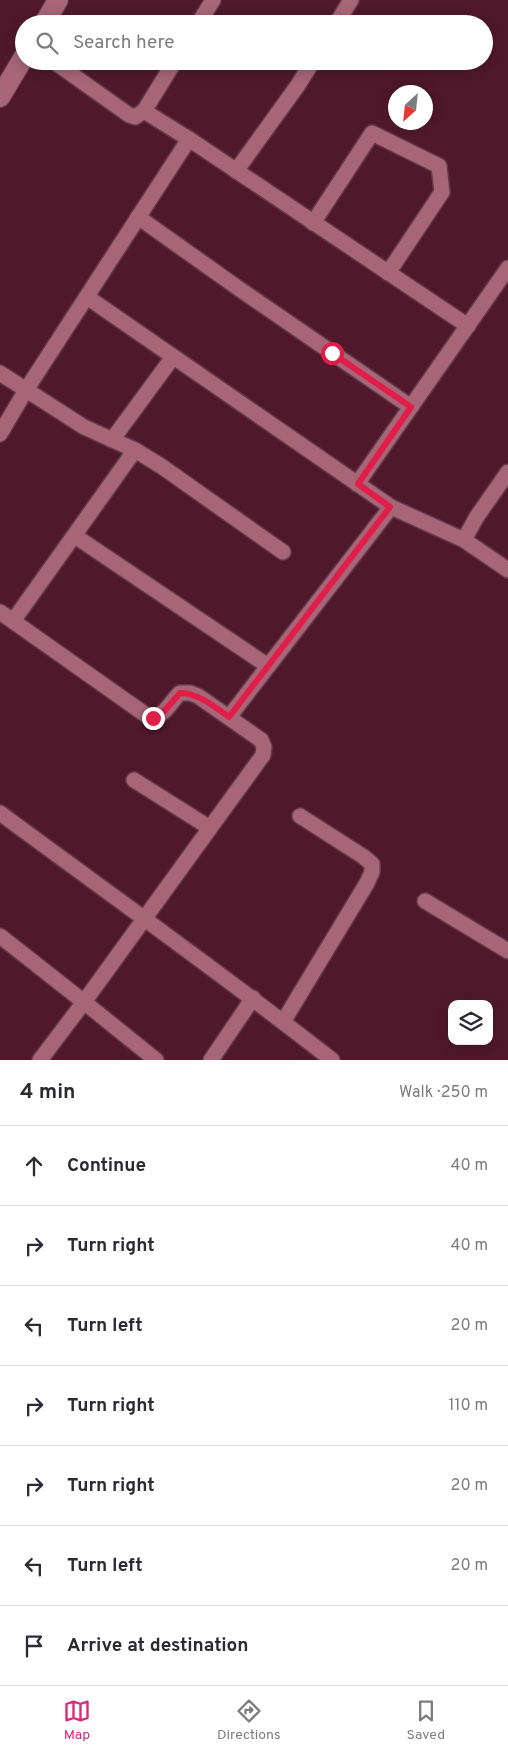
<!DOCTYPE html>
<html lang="en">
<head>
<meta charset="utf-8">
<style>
  :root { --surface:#fff; --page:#f2f2f3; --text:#2b2b33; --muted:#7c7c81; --line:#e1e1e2; --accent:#db2777 }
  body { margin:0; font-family:Overpass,sans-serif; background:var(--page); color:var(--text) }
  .controls { position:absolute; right:15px; bottom:15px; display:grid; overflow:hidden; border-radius:10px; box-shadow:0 2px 12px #0003 }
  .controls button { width:45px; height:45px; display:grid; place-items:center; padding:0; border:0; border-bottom:1px solid var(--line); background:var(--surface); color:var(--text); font:25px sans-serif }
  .compass { position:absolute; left:388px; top:85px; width:45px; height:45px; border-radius:50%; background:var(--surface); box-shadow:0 2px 12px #0003; rotate:207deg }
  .stop { position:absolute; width:15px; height:15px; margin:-11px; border:4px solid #e11d48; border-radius:50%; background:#fff }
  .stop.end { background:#e11d48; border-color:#fff; box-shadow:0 1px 5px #0008 }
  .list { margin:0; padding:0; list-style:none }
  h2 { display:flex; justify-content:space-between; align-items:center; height:65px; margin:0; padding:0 20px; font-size:21px }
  h2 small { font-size:16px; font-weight:400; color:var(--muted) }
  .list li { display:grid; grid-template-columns:32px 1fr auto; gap:15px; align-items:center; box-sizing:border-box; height:80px; padding:0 20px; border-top:1px solid var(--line) }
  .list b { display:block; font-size:19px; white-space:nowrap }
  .list em { font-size:16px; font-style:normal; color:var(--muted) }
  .icon { flex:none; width:28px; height:28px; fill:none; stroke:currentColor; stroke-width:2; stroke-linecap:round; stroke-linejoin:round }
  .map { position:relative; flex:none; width:508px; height:1060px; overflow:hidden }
  .search { position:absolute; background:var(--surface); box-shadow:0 2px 12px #0003; left:15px; right:15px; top:15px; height:55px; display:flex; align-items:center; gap:12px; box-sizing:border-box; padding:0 18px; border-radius:28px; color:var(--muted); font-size:19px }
  .sheet { height:625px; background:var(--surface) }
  nav { display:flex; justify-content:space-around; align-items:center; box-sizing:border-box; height:70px; border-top:1px solid var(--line); background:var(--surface); font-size:14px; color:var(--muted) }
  nav a { display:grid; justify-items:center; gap:2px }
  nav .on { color:var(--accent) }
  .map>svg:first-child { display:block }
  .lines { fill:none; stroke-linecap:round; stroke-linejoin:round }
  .street-casing { stroke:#623747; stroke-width:18 }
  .secondary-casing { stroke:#623747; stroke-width:22 }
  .street { stroke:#a66678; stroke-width:15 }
  .secondary { stroke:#a66678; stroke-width:20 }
  .route { stroke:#e11d48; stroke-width:6 }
</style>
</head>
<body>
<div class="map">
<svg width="508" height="1060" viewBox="0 0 508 1060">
  <rect width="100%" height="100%" fill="#4f182b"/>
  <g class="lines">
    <defs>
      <g id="street">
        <path d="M 198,24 L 213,0"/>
        <path d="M 336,24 L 351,0"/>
        <path d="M 53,61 L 129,115 L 135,117 L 144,111"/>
        <path d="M 175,61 L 144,111 L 189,139"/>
        <path d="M 236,171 L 298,85 L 313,61"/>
        <path d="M 138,217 L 238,288 L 411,407"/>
        <path d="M 313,223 L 372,133 L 439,166 L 442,192 L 388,273"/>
        <path d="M 87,297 L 391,507 L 464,540 L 508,570"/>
        <path d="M 0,373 L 84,427 L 135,450 L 161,466 L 283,552"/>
        <path d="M 0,434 L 26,390 L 189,139 L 468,326"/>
        <path d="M 112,440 L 173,357"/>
        <path d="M 357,484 L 508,268"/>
        <path d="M 75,536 L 268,666"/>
        <path d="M 464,540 L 476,518 L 508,472"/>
        <path d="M 0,612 L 146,715 C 163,722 169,703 180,693 L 190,693 L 198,696 L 261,740 L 264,747 L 263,755 L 210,828"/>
        <path d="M 13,621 L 135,450"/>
        <path d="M 229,717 L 391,507"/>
        <path d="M 0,813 C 111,895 224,975 332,1060"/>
        <path d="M 425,901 L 508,951"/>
        <path d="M 0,936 L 84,1002 L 210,828 L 134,780"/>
        <path d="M 283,1022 L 367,883 L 372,872 L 372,864 L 364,857 L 300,816"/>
        <path d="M 40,1060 L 84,1002 L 156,1060"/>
        <path d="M 211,1060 L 253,998"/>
      </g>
      <g id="secondary">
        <path d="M 44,24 L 58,0"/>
        <path d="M 0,97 L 24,57"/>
      </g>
    </defs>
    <!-- street casing -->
    <use href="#street" class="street-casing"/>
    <!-- secondary casing -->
    <use href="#secondary" class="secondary-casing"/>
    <!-- street -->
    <use href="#street" class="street"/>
    <!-- secondary -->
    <use href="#secondary" class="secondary"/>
  </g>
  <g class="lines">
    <!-- route -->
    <path class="route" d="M 153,718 L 160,716 L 180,693 C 199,693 214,707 229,717 L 390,507 L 358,484 L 411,407 L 332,353"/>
  </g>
</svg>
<div class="controls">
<button><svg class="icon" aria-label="layers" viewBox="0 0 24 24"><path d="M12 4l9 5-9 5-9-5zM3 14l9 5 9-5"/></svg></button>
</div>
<svg class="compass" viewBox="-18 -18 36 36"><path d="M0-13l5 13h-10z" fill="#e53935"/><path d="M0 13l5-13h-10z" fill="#7c7c81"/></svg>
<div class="stop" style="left:332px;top:353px"></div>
<div class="stop end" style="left:153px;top:718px"></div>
<div class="search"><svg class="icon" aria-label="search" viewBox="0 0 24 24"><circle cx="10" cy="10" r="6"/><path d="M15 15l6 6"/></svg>Search here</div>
</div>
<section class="sheet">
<h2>4 min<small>Walk · 250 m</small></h2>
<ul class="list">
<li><svg class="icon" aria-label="ahead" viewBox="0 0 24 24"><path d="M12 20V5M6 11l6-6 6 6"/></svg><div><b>Continue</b></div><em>40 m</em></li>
<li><svg class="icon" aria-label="right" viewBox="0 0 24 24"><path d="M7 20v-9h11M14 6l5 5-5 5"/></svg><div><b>Turn right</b></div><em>40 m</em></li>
<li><svg class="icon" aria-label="left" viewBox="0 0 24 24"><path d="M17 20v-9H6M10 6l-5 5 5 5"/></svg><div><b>Turn left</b></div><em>20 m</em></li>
<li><svg class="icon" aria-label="right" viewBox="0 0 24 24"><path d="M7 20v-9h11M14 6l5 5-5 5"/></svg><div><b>Turn right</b></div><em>110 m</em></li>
<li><svg class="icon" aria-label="right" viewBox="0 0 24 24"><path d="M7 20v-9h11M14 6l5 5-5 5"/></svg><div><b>Turn right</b></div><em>20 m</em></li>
<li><svg class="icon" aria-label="left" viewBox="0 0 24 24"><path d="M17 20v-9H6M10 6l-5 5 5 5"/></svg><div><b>Turn left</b></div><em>20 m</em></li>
<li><svg class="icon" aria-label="arrive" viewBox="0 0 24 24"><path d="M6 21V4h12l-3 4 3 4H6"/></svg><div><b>Arrive at destination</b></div></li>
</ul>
</section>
<nav>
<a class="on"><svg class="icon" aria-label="map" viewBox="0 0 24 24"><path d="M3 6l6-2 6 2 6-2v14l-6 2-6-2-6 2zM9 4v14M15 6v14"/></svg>Map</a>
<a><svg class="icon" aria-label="directions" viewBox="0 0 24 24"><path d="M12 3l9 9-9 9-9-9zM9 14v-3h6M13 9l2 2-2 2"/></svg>Directions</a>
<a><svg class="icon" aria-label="saved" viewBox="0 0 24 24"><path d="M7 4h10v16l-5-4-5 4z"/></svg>Saved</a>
</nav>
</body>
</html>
